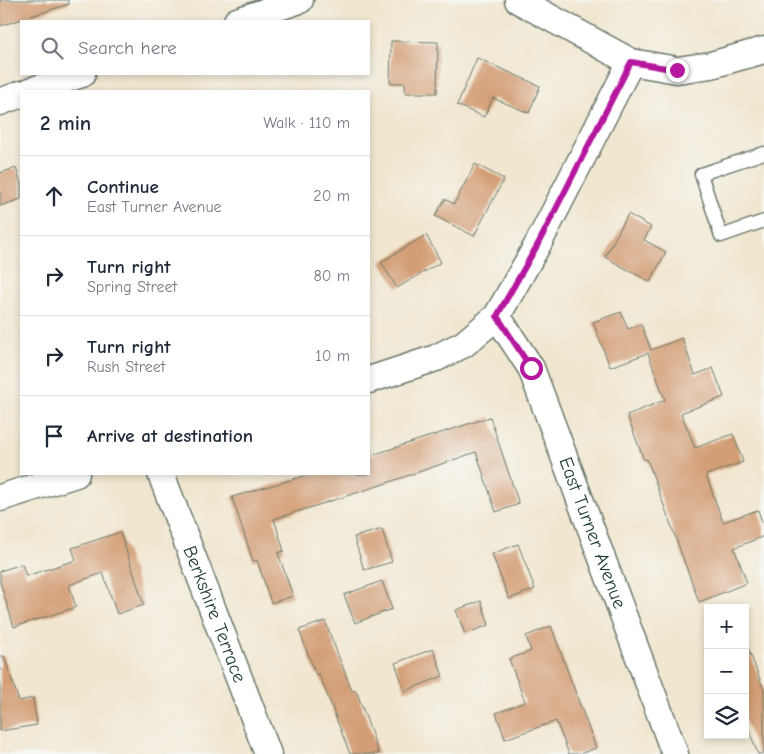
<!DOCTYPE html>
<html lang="en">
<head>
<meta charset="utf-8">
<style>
  :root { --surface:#fff; --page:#f2f2f3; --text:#1f2937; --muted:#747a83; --line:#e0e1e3 }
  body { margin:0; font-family:"Comic Neue",sans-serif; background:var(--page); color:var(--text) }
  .controls { position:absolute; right:15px; bottom:15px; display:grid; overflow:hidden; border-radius:0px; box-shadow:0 2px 8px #0003 }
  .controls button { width:45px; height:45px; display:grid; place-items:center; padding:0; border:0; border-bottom:1px solid var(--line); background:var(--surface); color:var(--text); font:25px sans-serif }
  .stop { position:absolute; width:15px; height:15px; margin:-11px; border:4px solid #b5179e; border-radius:50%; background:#fff }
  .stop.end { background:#b5179e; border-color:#fff; box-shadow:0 1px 5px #0008 }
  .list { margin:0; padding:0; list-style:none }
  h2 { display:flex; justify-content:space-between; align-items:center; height:65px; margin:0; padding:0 20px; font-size:21px }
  h2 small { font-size:16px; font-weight:400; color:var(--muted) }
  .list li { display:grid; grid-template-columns:32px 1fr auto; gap:15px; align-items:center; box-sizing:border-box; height:80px; padding:0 20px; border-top:1px solid var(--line) }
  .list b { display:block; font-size:19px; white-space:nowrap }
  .list p { margin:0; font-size:16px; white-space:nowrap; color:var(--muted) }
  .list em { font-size:16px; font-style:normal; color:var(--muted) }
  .icon { flex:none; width:28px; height:28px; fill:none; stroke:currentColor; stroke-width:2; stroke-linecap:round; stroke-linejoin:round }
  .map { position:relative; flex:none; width:764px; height:754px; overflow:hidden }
  .search { position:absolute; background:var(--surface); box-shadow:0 2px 8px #0003; left:20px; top:20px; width:350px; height:55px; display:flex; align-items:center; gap:12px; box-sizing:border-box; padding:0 18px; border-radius:0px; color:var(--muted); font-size:19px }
  .panel { position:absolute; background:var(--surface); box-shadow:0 2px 8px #0003; left:20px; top:90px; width:350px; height:385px; border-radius:0px }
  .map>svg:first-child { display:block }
  .building { fill:#d39e76 }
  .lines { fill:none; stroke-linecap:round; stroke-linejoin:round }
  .service-casing { stroke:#68786a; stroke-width:15 }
  .minor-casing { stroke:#68786a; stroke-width:29 }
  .service { stroke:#fff; stroke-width:12 }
  .minor { stroke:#fff; stroke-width:26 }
  .route { stroke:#b5179e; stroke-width:6 }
  .labels { text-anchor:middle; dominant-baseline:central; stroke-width:4; stroke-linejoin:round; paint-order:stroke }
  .street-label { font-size:19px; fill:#1f3d34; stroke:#f6f6f2 }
</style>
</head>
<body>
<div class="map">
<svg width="764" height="754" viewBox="0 0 764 754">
  <rect width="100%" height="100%" fill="#f6f6f2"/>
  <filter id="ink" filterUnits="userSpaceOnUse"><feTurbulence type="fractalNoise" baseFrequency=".02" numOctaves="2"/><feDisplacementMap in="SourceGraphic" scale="10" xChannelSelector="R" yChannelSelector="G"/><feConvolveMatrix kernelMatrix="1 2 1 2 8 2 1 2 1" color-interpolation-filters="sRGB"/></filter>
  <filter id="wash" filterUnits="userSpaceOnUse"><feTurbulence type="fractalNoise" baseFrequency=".0096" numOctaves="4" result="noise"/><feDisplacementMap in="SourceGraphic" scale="20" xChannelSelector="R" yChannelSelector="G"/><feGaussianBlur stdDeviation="1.12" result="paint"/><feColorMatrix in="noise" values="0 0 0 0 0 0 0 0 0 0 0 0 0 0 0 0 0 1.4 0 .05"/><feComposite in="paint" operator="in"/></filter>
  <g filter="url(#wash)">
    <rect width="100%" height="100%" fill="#f1e6cf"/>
    <g id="blocks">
      <!-- building -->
      <g class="building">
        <path d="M 0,0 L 68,0 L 69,4 L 0,26 Z"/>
        <path d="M 391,41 L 438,42 L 437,93 L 405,93 L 405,83 L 390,83 Z"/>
        <path d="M 477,58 L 540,86 L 529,113 L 493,98 L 484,117 L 457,105 Z"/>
        <path d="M 475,164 L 504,179 L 474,236 L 435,216 L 445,199 L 454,204 Z"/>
        <path d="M 16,168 L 21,184 L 21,199 L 0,206 L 0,173 Z"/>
        <path d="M 628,214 L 651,227 L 644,240 L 666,252 L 650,282 L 605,257 Z"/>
        <path d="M 426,235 L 441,262 L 397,288 L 381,262 Z"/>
        <path d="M 621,312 L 628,329 L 641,324 L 651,350 L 682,338 L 695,375 L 713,368 L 724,397 L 681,413 L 695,448 L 733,434 L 743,462 L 706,475 L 723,522 L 758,510 L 764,528 L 764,536 L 734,548 L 747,583 L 699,602 L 647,459 L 644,460 L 627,415 L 665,400 L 648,353 L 610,367 L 593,322 Z"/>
        <path d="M 490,417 L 519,504 L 496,512 L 476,452 L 375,487 L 274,519 L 284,551 L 278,553 L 293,596 L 271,603 L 257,560 L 253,561 L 232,497 L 311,474 L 369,474 L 369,456 Z"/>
        <path d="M 382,529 L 392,562 L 364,570 L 354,537 Z"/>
        <path d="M 120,532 L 144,605 L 117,614 L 103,573 L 69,585 L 76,607 L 14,627 L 0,582 L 0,571 L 22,564 L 26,576 L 76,560 L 72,548 Z"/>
        <path d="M 518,544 L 535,589 L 509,599 L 492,554 Z"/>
        <path d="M 382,581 L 392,609 L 355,623 L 344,595 Z"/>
        <path d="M 481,601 L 489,625 L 465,634 L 456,610 Z"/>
        <path d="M 325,621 L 352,691 L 356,690 L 379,754 L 350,754 L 319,674 L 316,675 L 299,630 Z"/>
        <path d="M 551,626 L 596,748 L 580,754 L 569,754 L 556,721 L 505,739 L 496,713 L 525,702 L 509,659 L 531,651 L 526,636 Z"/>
        <path d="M 745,645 L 747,645 L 764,690 L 764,754 L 758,754 L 745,720 Z"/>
        <path d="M 433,649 L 443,676 L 405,691 L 395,663 Z"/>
        <path d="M 0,656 L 4,656 L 19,701 L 33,698 L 37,725 L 0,731 Z"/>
      </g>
    </g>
  </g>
  <g filter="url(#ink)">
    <use href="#blocks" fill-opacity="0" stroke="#68786a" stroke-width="1"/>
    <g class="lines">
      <defs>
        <path id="service" d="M 764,153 L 701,174 L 721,236 L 764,221"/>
        <g id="minor">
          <path d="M 518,0 L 631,62 L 677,70 L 711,65 L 764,50"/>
          <path d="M 237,21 L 300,0"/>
          <path d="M 30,91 L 82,74"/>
          <path d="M 0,102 L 21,94"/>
          <path id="s1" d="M 497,316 L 531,368 L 675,754"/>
          <path d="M 369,380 L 436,358 L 464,344 L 497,316 L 538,244 L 631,62"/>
          <path id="s2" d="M 161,474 L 268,754"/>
          <path d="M 0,498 L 76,474"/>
        </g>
      </defs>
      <!-- service casing -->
      <use href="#service" class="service-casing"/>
      <!-- minor casing -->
      <use href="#minor" class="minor-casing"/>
      <!-- service -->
      <use href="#service" class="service"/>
      <!-- minor -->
      <use href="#minor" class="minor"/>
    </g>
  </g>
  <g class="lines" filter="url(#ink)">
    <!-- route -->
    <path class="route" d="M 531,368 L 497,316 L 538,244 L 631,62 L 677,70"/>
  </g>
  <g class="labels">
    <!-- street labels -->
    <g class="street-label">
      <text stroke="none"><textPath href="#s1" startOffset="238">East Turner Avenue</textPath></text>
      <text stroke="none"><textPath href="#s2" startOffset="150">Berkshire Terrace</textPath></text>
    </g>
  </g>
</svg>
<div class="controls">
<button>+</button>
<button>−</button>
<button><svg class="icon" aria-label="layers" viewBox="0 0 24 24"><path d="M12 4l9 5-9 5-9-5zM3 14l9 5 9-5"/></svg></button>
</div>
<div class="stop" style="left:531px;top:368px"></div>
<div class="stop end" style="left:677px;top:70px"></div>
<div class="search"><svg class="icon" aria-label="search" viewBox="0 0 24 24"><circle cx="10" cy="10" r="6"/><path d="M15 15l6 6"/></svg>Search here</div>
<section class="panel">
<h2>2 min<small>Walk · 110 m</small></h2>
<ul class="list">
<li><svg class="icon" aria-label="ahead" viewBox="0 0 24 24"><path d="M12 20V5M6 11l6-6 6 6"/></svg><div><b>Continue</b><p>East Turner Avenue</p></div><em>20 m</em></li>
<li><svg class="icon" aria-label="right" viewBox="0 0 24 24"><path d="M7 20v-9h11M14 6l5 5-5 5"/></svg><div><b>Turn right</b><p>Spring Street</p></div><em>80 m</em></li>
<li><svg class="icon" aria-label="right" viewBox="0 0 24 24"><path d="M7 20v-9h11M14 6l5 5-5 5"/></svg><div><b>Turn right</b><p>Rush Street</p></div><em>10 m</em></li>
<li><svg class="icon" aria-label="arrive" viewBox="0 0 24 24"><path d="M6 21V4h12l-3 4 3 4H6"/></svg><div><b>Arrive at destination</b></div></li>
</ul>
</section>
</div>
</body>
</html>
